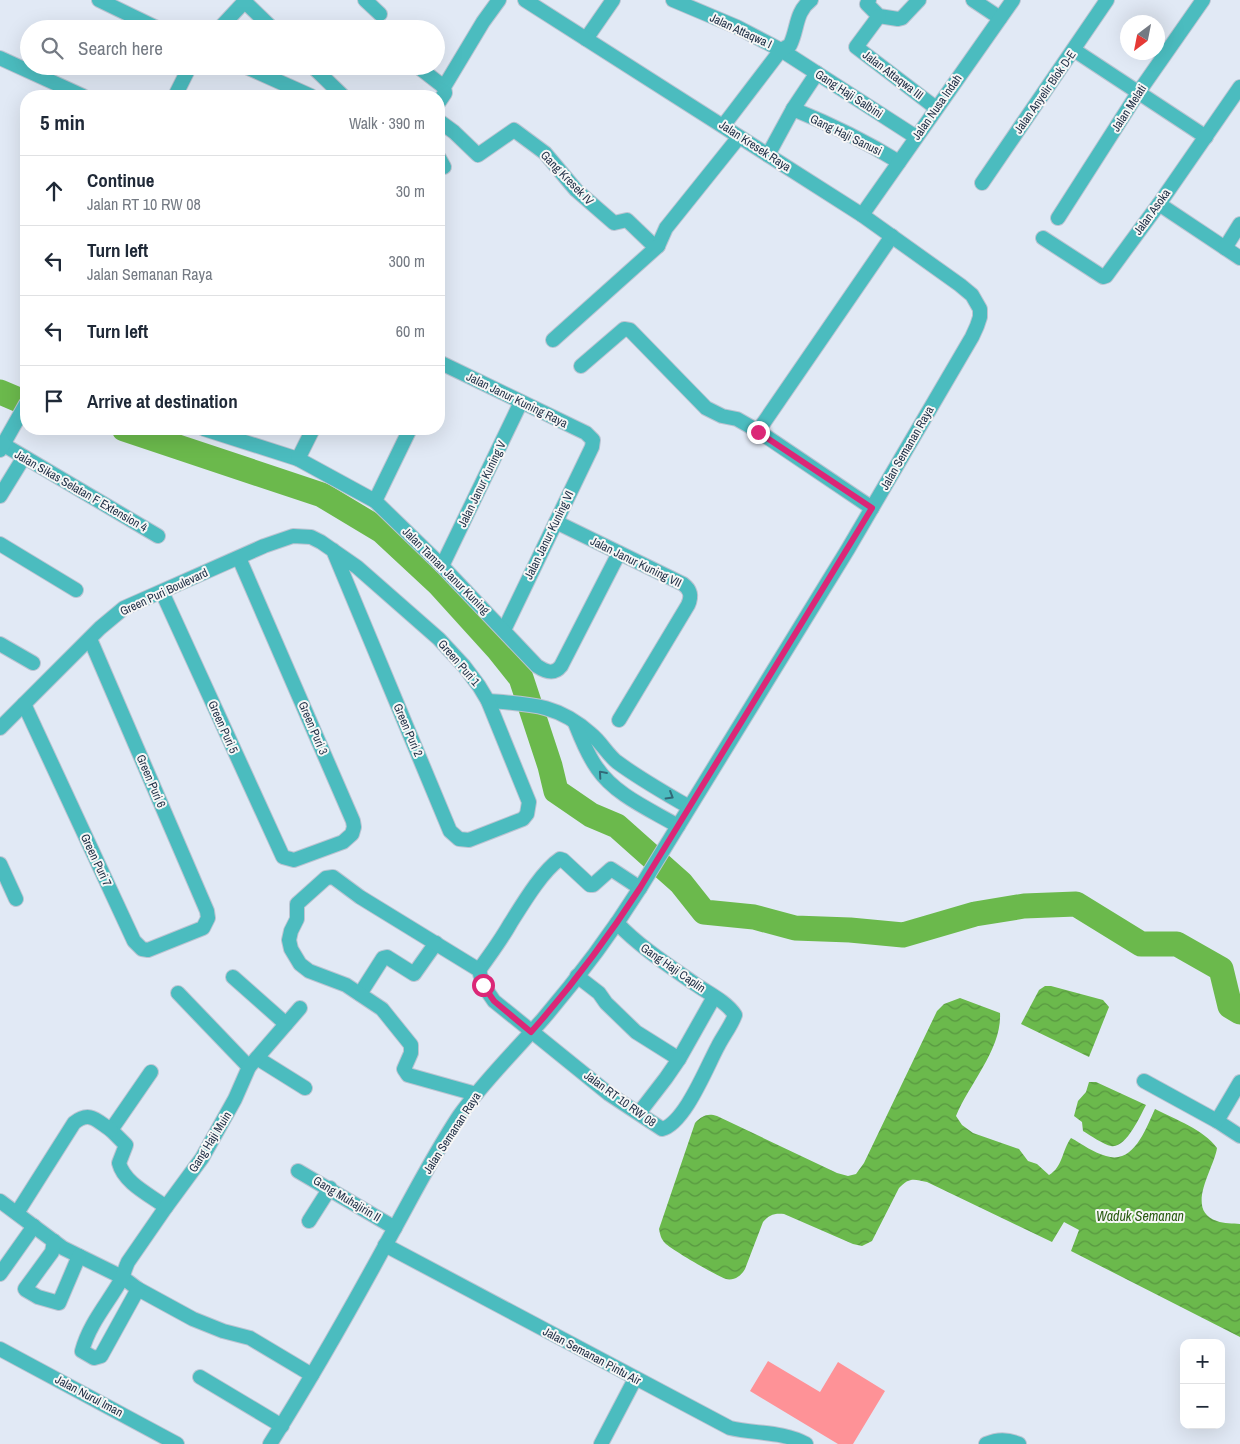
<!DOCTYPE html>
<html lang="en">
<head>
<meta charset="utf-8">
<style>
  :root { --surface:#fff; --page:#f2f2f3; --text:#1f2937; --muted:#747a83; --line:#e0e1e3 }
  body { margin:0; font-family:"Archivo Narrow",sans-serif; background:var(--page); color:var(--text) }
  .controls { position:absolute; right:15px; bottom:15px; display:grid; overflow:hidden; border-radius:10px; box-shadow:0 5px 20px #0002 }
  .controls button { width:45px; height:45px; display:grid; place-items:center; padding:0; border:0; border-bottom:1px solid var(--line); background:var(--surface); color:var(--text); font:25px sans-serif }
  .compass { position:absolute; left:1120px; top:15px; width:45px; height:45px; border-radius:50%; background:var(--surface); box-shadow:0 5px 20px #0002; rotate:212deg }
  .stop { position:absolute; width:15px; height:15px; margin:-11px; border:4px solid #db2777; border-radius:50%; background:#fff }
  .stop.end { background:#db2777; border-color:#fff; box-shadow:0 1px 5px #0008 }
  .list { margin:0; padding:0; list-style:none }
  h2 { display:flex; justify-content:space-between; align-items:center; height:65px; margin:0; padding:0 20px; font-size:21px }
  h2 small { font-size:16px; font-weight:400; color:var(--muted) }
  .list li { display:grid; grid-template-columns:32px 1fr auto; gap:15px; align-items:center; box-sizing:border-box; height:70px; padding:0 20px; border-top:1px solid var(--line) }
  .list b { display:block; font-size:19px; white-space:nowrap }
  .list p { margin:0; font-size:16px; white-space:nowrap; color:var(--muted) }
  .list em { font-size:16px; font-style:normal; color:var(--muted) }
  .icon { flex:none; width:28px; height:28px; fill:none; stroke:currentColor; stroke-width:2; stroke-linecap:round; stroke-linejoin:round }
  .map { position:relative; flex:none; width:1240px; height:1444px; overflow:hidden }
  .search { position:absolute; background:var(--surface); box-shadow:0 5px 20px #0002; left:20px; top:20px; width:425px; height:55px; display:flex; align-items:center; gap:12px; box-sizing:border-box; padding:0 18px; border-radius:28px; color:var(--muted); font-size:19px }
  .panel { position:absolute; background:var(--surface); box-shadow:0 5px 20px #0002; left:20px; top:90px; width:425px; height:345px; border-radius:20px }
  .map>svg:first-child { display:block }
  .pitch { fill:#fe9297 }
  .water { fill:url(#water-waves) }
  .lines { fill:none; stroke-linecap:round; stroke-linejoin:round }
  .river { stroke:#6bb94c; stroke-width:25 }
  .minor-casing { stroke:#bbc4d2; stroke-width:16 }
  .tertiary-casing { stroke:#bbc4d2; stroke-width:16 }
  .minor { stroke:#4bbcbf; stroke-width:14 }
  .tertiary { stroke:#4bbcbf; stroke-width:14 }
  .oneway { stroke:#326978 }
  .route { stroke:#db2777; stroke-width:6 }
  .labels { text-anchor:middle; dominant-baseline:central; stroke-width:4; stroke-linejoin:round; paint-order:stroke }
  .street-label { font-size:12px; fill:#223248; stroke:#f6f6f6 }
  .water-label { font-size:14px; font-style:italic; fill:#285a10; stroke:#f6f6f6 }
</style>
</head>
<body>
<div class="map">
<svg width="1240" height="1444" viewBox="0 0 1240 1444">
  <defs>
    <pattern id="water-waves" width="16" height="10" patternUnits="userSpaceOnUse" patternTransform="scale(1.25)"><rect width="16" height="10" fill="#6bb94c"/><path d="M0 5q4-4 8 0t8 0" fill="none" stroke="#589741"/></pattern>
  </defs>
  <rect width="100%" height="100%" fill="#e1e9f5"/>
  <!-- pitch -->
  <path class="pitch" d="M 768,1361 L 820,1392 L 838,1362 L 885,1391 L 853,1444 L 838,1444 L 750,1391 Z"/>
  <!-- water -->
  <g class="water">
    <path d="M 1045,986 L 1051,986 L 1103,1000 L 1109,1007 L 1089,1057 L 1021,1024 L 1039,990 Z"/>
    <path d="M 960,998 L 1000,1013 C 1002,1049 969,1084 956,1116 L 962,1125 L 973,1133 L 1019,1149 L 1028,1161 L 1037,1164 L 1049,1175 C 1063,1167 1062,1150 1071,1138 C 1082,1144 1094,1153 1106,1156 C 1134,1165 1146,1128 1155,1109 C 1176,1120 1203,1129 1217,1148 C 1214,1169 1184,1210 1217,1221 C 1224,1224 1233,1223 1240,1224 L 1240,1337 L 1071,1251 L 1079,1230 L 1064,1222 L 1052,1242 L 927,1182 C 914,1179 909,1177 899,1188 L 872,1241 L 862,1246 L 853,1244 L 784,1214 C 774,1213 769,1215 763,1222 L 745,1269 C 741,1276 734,1281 726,1279 C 719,1277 670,1249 665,1243 C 661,1239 660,1234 659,1229 L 695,1123 C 702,1116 707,1113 717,1116 L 837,1173 L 848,1176 L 856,1174 L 864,1163 L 937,1011 L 944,1004 Z"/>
    <path d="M 1089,1082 L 1096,1082 L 1146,1105 C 1140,1116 1126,1149 1111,1146 C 1104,1145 1090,1135 1083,1131 L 1082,1122 L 1074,1116 L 1078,1101 L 1086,1092 Z"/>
  </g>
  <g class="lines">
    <!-- river -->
    <g class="river">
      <path d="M 0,392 L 26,403"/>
      <path d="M 124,429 L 322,495 L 382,531 L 439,584 L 497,648 L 521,678 L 550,766 L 556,791 L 591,815 L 617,826 L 681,883 L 704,912 L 754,917 L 795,928 L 850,930 L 903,935 L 975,914 L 1024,906 L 1076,904 L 1141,944 L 1177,944 L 1221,969 L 1230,1006 L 1240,1012"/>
    </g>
    <defs>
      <g id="minor">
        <path d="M 99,0 L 159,29"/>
        <path d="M 365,0 L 380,14"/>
        <path d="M 673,0 L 737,27 L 781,50 L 916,137"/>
        <path d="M 869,0 L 867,4 L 879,16 L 898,19 L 902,18 L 919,0"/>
        <path d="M 973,0 L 1000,18"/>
        <path d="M 245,2 L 273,29"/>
        <path d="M 879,16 L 856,47 L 936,108"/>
        <path d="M 219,29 L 246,0"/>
        <path d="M 586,39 L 613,0"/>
        <path d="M 1074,50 L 1206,137"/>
        <path d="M 0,58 L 83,96"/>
        <path d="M 244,66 L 311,96"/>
        <path d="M 312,66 L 343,96"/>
        <path d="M 417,66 L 444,87"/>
        <path d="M 175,96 L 190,66"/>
        <path d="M 439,102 L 445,93 L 444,87 L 483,22 L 499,0"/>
        <path d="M 793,109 C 830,124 865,141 899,162"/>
        <path d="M 439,121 L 454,132 L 478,155 L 514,130 L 545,153 L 576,190 L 614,223 L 627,220 L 651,243 L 658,246 L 666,228 L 739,137"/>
        <path d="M 723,126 L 781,50 L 790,45 C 798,29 795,12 811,0"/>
        <path d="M 768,155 L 793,109 L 817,73"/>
        <path d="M 439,158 L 444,167"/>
        <path d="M 982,183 L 1107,0"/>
        <path d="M 1159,204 L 1240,258"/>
        <path d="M 862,215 L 1013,0"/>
        <path d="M 1058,218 L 1138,93 L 1203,0"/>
        <path d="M 1043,238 L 1103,277 L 1106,276 L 1159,204 L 1240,87"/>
        <path d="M 1225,248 L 1240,224"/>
        <path d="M 553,340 L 658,246"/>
        <path d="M 439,362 L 586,433 L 593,440 L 592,447 L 504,630"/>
        <path d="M 581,366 L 624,329 L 630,330 L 706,408 L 722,416 L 737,419 L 758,431 L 872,508"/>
        <path d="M 204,429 L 298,459 L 375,501 L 442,566 L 537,666 C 546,672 554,675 561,666 L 619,553"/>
        <path d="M 758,431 L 892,236"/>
        <path d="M 4,445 L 158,536"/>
        <path d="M 0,450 L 26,404"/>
        <path d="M 298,459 L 313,429"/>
        <path d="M 0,496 L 24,457"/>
        <path d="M 375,501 L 410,429"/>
        <path d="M 556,522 L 683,584 C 691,590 692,596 688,605 L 619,720"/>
        <path d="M 0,544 L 76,590"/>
        <path d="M 442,566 L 521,402"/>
        <path d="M 162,592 L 283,857 L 294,860 L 343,842 L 352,834 L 354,827 L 353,821 L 239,558"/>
        <path d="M 0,644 L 33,663"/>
        <path d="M 488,701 C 530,704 558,704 591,734 C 601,742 607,754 617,762 C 640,779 665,793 689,807"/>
        <path d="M 24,704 L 134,941 L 142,949 L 148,950 L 203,928 L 208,918 L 207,911 L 90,639"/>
        <path d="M 575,723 C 581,738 587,754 597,768 C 615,795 651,810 678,826"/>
        <path d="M 0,728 L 100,628 L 124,608 L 264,546 L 293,536 L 311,537 L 321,542 L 357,567 L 439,639 L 464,666 L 479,686 L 488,701 L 529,802 L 527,814 L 523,819 L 469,840 L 459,839 L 450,831 L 333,550"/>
        <path d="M 0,864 L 16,899"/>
        <path d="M 479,970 C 490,955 501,940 510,924 C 522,905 542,871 560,859 L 563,860 L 590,885 L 593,885 L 611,869 L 640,888"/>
        <path d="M 577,976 L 599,993 L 606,1003 L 636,1032 L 679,1059 L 714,997"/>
        <path d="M 233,977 L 286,1024"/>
        <path d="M 178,993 L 249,1067"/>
        <path d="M 360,994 L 383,958 L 387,957 L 414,974 L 436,943"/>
        <path d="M 257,1058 L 305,1088"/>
        <path d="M 151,1072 L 111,1130 L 126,1145 L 119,1163 C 124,1183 150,1195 166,1207"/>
        <path d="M 1144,1081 L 1217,1121 L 1240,1136"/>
        <path d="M 476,1094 L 408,1075 L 404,1069 L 411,1053 L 411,1045 L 382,1009 L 346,985 L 309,971 L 300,964 L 291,949 L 289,940 L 291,931 L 297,919 L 297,904 L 326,878 L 333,877 L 360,897 L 479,970 L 483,985 L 494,1001 L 609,1094 L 662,1129 C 685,1123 707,1066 718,1046 C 723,1036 731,1026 735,1015 C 727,1002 708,993 695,984 C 668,965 640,947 617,923"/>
        <path d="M 639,1113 L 666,1078 L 679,1059"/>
        <path d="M 1217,1121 L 1240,1082"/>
        <path d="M 298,1171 L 395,1228"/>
        <path d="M 0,1201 L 63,1248 L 122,1277 L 138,1289 L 193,1319 L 223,1331 L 250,1338 L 312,1375"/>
        <path d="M 17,1213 L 74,1123 C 90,1110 97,1121 111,1130"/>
        <path d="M 309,1221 L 330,1188"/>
        <path d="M 54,1241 L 52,1252 L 25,1289 L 26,1290 L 38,1297 L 59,1303 L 79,1256"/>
        <path d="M 385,1245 L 730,1428 C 755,1434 782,1431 806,1444"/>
        <path d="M 0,1274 L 34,1226"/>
        <path d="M 138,1289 L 101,1356 L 94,1358 L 82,1351 C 89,1324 108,1303 121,1280 C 124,1274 125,1268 128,1262 L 166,1207 L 202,1158 L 235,1099 L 249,1067 L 300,1008"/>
        <path d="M 0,1349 L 177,1444"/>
        <path d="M 200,1377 L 282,1426"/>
        <path d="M 601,1444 L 635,1379"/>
        <path d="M 986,1444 C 998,1439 1007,1439 1019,1444"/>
      </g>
      <path id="tertiary" d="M 270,1444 C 311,1379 349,1312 386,1244 C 410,1201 432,1157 459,1116 C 484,1081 515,1051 543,1019 C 578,978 611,934 640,888 L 848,549 L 972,337 L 977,326 L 980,317 L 980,309 L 972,295 L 960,285 L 862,215 L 525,0"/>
    </defs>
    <!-- minor casing -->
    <use href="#minor" class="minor-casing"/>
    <!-- tertiary casing -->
    <use href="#tertiary" class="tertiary-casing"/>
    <!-- minor -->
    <use href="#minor" class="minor"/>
    <!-- tertiary -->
    <use href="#tertiary" class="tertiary"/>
  </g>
  <!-- one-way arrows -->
  <defs><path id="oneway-chevron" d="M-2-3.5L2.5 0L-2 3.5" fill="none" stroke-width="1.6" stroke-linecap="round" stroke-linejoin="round" transform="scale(1.25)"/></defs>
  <g class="oneway">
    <use href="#oneway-chevron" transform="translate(602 774) rotate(-131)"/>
    <use href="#oneway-chevron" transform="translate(670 796) rotate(31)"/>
  </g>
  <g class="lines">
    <!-- route -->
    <path class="route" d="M 483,985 L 494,1001 L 531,1032 C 571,987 607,939 640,888 L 872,508 L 758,432"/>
  </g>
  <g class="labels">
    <!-- street labels -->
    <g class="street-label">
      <text transform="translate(741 31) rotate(25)">Jalan Attaqwa I</text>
      <text transform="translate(893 75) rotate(37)">Jalan Attaqwa III</text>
      <text transform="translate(1045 92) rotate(-55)">Jalan Anyelir Blok D-E</text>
      <text transform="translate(849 94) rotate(33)">Gang Haji Salbini</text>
      <text transform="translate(937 107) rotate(-55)">Jalan Nusa Indah</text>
      <text transform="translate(1129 108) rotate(-57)">Jalan Melati</text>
      <text transform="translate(846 135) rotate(26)">Gang Haji Sanusi</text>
      <text transform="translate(755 146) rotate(33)">Jalan Kresek Raya</text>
      <text transform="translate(567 178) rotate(46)">Gang Kresek IV</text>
      <text transform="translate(1152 212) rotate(-54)">Jalan Asoka</text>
      <text transform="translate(517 400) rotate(26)">Jalan Janur Kuning Raya</text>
      <text transform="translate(907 448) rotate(-60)">Jalan Semanan Raya</text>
      <text transform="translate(482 484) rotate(-64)">Jalan Janur Kuning V</text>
      <text transform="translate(81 491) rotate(30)">Jalan Sikas Selatan F Extension 4</text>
      <text transform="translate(549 535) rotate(-64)">Jalan Janur Kuning VI</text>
      <text transform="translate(636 562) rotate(26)">Jalan Janur Kuning VII</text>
      <text transform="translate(446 571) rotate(45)">Jalan Taman Janur Kuning</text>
      <text transform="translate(164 592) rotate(-25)">Green Puri Boulevard</text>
      <text transform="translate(459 663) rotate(49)">Green Puri 1</text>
      <text transform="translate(223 727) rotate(66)">Green Puri 5</text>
      <text transform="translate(313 728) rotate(67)">Green Puri 3</text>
      <text transform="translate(408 730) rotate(67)">Green Puri 2</text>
      <text transform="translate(151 781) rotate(67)">Green Puri 6</text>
      <text transform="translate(96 860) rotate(65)">Green Puri 7</text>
      <text transform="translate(673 968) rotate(35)">Gang Haji Caplin</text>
      <text transform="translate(620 1099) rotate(36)">Jalan RT 10 RW 08</text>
      <text transform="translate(452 1133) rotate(-57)">Jalan Semanan Raya</text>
      <text transform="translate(210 1142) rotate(-58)">Gang Haji Muin</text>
      <text transform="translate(347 1199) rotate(31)">Gang Muhajirin II</text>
      <text transform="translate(592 1356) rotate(28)">Jalan Semanan Pintu Air</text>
      <text transform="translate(89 1396) rotate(28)">Jalan Nurul Iman</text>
    </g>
    <!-- water labels -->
    <g class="water-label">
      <text x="1140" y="1216">Waduk Semanan</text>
    </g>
  </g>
</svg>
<div class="controls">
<button>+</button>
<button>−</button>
</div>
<svg class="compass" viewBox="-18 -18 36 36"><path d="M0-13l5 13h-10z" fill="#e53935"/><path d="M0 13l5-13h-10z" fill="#747a83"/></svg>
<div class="stop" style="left:483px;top:985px"></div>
<div class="stop end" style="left:758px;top:432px"></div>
<div class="search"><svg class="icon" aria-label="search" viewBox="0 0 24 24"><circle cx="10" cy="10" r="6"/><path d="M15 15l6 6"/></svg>Search here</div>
<section class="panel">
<h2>5 min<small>Walk · 390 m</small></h2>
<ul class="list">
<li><svg class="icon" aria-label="ahead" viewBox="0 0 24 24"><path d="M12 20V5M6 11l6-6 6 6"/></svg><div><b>Continue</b><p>Jalan RT 10 RW 08</p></div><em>30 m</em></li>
<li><svg class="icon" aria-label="left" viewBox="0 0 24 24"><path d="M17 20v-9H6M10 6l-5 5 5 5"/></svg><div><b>Turn left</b><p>Jalan Semanan Raya</p></div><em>300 m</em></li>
<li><svg class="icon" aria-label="left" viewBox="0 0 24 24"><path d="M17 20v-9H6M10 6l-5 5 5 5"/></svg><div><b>Turn left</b></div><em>60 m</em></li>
<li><svg class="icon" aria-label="arrive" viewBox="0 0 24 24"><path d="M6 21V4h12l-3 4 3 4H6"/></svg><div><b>Arrive at destination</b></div></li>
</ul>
</section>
</div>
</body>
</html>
